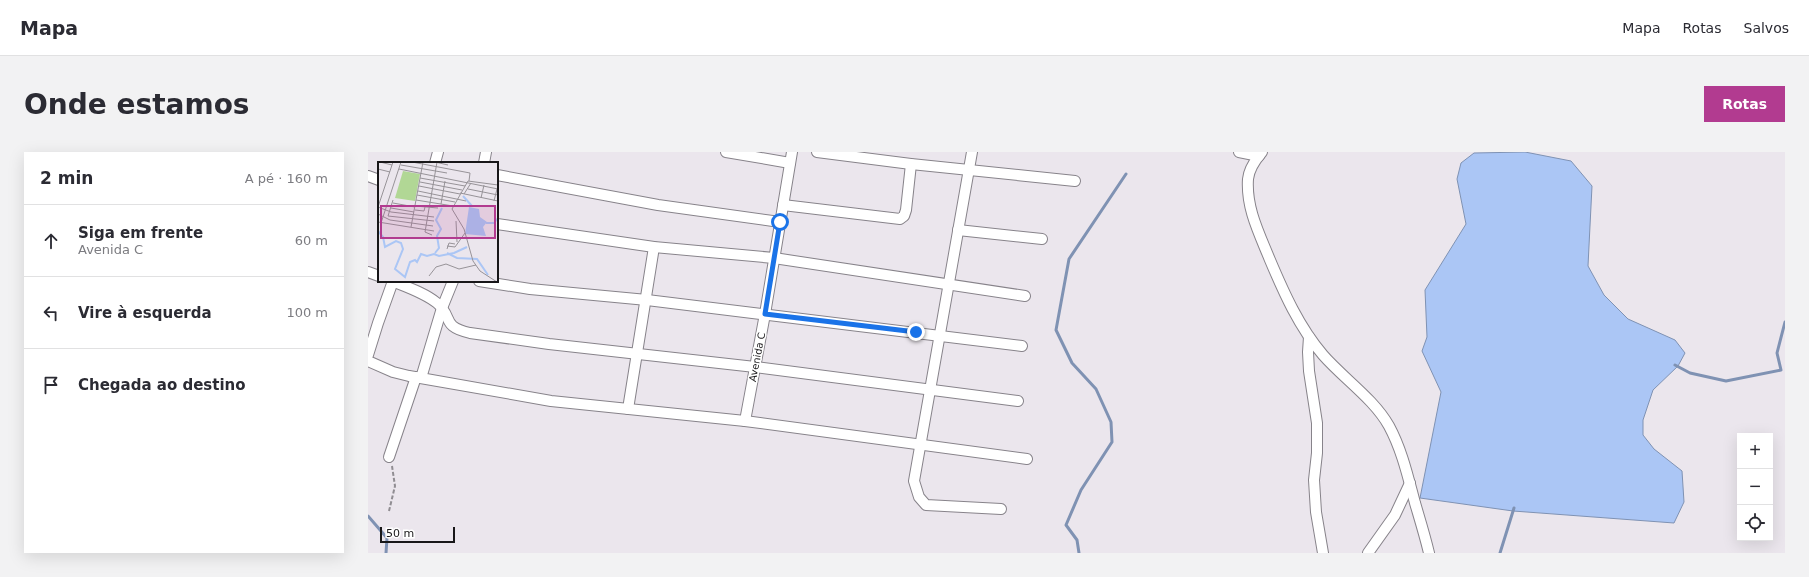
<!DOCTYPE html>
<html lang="pt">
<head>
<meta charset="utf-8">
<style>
  :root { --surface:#fff; --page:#f2f2f3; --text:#2b2b33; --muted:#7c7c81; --line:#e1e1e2; --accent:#b23b90 }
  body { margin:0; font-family:"DejaVu Sans",sans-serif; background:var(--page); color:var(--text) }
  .controls { position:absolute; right:12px; bottom:12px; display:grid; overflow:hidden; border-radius:0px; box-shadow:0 4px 16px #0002 }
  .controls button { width:36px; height:36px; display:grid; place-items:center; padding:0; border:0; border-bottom:1px solid var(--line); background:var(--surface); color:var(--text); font:20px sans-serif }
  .scale { position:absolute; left:12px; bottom:10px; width:75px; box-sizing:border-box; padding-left:4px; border:2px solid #181719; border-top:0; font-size:11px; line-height:14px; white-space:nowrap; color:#181719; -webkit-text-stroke:3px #fff; paint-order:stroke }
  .stop { position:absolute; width:12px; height:12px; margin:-9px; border:3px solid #1a73e8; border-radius:50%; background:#fff }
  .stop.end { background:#1a73e8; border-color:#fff; box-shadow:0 1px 4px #0008 }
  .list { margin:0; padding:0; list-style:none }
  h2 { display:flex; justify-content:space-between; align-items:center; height:52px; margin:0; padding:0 16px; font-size:17px }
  h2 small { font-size:13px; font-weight:400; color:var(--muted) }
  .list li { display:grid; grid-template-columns:26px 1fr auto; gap:12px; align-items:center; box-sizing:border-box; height:72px; padding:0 16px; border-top:1px solid var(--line) }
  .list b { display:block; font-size:15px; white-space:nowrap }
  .list p { margin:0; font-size:13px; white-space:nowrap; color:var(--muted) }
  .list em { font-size:13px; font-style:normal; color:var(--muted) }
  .icon { flex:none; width:22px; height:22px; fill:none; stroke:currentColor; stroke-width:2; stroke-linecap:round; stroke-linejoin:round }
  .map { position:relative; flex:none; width:1417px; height:401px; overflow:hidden; border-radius:0px }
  header { display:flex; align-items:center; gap:24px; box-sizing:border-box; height:56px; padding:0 20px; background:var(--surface); border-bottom:1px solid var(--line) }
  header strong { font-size:19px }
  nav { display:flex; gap:22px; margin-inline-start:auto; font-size:14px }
  .intro { display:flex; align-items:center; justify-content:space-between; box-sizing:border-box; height:96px; padding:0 24px }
  h1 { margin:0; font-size:28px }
  .button { padding:10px 18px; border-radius:0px; background:var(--accent); color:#fff; font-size:14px; font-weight:700 }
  main { display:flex; gap:24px; padding:0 24px }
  aside { flex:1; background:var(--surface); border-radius:0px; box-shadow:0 4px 16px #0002 }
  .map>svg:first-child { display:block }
  .water { fill:#abc6f5; stroke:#7f92b3 }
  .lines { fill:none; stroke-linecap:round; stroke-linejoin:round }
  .stream { stroke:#7f92b3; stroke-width:3 }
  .minor-casing { stroke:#87838a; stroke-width:12 }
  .path { stroke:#908d92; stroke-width:2; stroke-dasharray:4 2; stroke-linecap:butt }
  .minor { stroke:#fff; stroke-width:10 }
  .route { stroke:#1a73e8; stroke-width:5 }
  .labels { text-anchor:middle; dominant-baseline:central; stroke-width:3; stroke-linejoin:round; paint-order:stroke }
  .street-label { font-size:10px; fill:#181719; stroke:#fff }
  .inset-river { fill:none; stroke:#abc6f5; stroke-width:2 }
  .inset-road { fill:none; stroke:#979398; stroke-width:1 }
  .view { fill:#b23b90; fill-opacity:0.15; stroke:#b23b90; stroke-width:2 }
  .inset-edge { fill:none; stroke:#181719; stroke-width:2 }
</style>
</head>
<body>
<header>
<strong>Mapa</strong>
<nav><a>Mapa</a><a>Rotas</a><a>Salvos</a></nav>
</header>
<div class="intro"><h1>Onde estamos</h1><a class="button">Rotas</a></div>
<main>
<aside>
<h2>2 min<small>A pé · 160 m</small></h2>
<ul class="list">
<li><svg class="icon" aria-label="ahead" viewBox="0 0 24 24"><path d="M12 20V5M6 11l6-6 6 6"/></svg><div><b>Siga em frente</b><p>Avenida C</p></div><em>60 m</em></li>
<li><svg class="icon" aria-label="left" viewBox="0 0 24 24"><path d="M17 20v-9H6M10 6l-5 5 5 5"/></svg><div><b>Vire à esquerda</b></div><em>100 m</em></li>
<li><svg class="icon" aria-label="arrive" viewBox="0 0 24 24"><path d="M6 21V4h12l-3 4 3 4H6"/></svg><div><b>Chegada ao destino</b></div></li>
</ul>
</aside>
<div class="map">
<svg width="1417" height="401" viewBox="0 0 1417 401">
  <rect width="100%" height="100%" fill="#ebe6ed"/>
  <!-- water -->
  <path class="water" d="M 1157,0 L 1203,9 L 1224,34 L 1220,114 L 1236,143 L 1260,167 L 1307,188 L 1317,201 L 1310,214 L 1285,238 L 1275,268 L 1275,283 L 1286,297 L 1314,319 L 1316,350 L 1306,371 L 1145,359 L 1052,346 L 1073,240 L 1054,199 L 1059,185 L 1057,138 L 1098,72 L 1089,27 L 1093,11 L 1106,1 Z"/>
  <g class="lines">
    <!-- stream -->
    <g class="stream">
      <path d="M 1307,213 L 1322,221 L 1358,229 L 1413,218 L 1409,201 L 1417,170"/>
      <path d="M 0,364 L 19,386 L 18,401"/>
      <path d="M 711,401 L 709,388 L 698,373 L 713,338 L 744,290 L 743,270 L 728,237 L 704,211 L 688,178 L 701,107 L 758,22"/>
      <path d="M 1132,401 L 1146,356"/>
    </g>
    <defs>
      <g id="minor">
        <path d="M 358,0 L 422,11"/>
        <path d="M 449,0 L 543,12 L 707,29"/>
        <path d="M 604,0 L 546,329 L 551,345 L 558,353 L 633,357"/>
        <path d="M 871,0 L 891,4"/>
        <path d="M 894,0 C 888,7 881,17 880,27 C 878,56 891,81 902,108 C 916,141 931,175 955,203 C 975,226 1006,247 1021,274 C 1034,298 1040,325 1047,351 C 1052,368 1057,384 1061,401"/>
        <path d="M 67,11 L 70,0"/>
        <path d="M 116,11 L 118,0"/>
        <path d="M 129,23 L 290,53 L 412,70"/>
        <path d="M 0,24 L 11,28"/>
        <path d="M 415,53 L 532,67 L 536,64 L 538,58 L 543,12"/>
        <path d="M 129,72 L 286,95 L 406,106 L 657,144"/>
        <path d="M 590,78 L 674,87"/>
        <path d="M 0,120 L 11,124"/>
        <path d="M 24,129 C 39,135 57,141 69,151 C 86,165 72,174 102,181 L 181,192 L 387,215 L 650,249"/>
        <path d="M 111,129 L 162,137 L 279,148 L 654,194"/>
        <path d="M 941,185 L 940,200 L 941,219 L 949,271 L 949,301 L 946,328 L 948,360 L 955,401"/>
        <path d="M 0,203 L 10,171 L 25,129"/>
        <path d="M 0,209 L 25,220 L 41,224 L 183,249 L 377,269 L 659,307"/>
        <path d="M 53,226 L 74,156 L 85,129"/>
        <path d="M 260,257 L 286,95"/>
        <path d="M 377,269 L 397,162 L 424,0"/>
        <path d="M 21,305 L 48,225"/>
        <path d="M 1000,401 L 1027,363 L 1042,331"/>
      </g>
    </defs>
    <!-- minor casing -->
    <use href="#minor" class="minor-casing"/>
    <!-- path -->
    <path class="path" d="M 21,359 L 27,334 L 24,314"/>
    <!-- minor -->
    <use href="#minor" class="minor"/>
  </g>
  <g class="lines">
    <!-- route -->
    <path class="route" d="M 412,70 L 397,162 L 548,180"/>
  </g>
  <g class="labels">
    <!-- street labels -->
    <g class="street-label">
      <text transform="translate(389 205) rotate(-79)">Avenida C</text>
    </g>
  </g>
  <!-- overview -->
  <g transform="translate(10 10)">
    <rect width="120" height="120" fill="#ebe6ed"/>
    <path d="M 25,9 L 42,12 L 37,39 L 17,36 Z" fill="#b1d795"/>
    <path d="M 91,45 L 101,47 L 102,55 L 109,60 L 105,65 L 108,74 L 87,72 Z" fill="#abc6f5"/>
    <path class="inset-river" d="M 85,34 L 94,44M 108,61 L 116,61 L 120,56M 0,69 L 5,75 L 7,85 L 18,79 L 23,81 L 25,87 L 17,107 L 27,115 L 32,100 L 37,98 L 39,100 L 43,92 L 49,94 L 56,92 L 61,94 L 76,91 L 89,85M 57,91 L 61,86 L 59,74 L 63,67 L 58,58 L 64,46M 69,91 L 79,96 L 99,97 L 110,113"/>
    <path class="inset-road" d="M 2,0 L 14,3M 34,0 L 92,11 L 91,19M 57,0 L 70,3M 23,3 L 69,11M 0,7 L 12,10M 21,7 L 120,27M 42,16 L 87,24M 42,20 L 84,28M 41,24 L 82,32M 90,27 L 120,33M 40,29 L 88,39M 82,31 L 120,39M 86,32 L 93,21M 39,33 L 77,40M 103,36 L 106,23M 38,38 L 75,44M 116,39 L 119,27M 15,41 L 37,45M 63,42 L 67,19M 37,44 L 60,46M 0,45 L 13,50 L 56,55M 0,45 L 15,0M 13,46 L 36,50M 37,48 L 46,49 L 47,45M 0,52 L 12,58 L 55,64M 10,54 L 56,59M 10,54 L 15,38M 78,59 L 79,80M 0,60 L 56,69M 3,61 L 23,0M 33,65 L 45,0M 54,73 L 47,70 L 59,0M 69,84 L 77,85 L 87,71M 69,87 L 71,81 L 77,82M 51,114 L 58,105 L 68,102 L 81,107 L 98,103M 119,120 L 102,109 L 95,99 L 86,67 L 74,47 L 90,19 L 120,23"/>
    <path class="view" d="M 3,44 L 117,44 L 117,76 L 3,76 Z"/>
    <rect width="120" height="120" class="inset-edge"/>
  </g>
</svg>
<div class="controls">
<button>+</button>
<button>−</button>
<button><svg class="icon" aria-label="locate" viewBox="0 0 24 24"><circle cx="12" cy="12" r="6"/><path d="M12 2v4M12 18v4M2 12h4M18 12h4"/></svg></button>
</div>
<div class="scale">50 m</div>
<div class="stop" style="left:412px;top:70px"></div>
<div class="stop end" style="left:548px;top:180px"></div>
</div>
</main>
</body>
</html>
